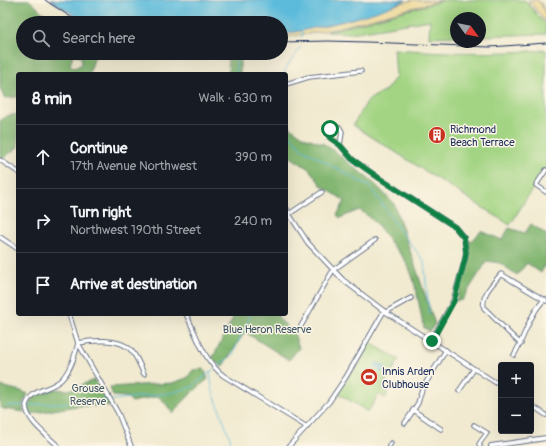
<!DOCTYPE html>
<html lang="en">
<head>
<meta charset="utf-8">
<style>
  :root { --surface:#171b24; --page:#242831; --text:#f1f3f6; --muted:#9ea1a6; --line:#363941 }
  body { margin:0; font-family:Pangolin,sans-serif; background:var(--page); color:var(--text) }
  .controls { position:absolute; right:12px; bottom:12px; display:grid; overflow:hidden; border-radius:4px; box-shadow:0 4px 16px #0002 }
  .controls button { width:36px; height:36px; display:grid; place-items:center; padding:0; border:0; border-bottom:1px solid var(--line); background:var(--surface); color:var(--text); font:20px sans-serif }
  .compass { position:absolute; left:450px; top:12px; width:36px; height:36px; border-radius:50%; background:var(--surface); box-shadow:0 4px 16px #0002; rotate:123deg }
  .stop { position:absolute; width:12px; height:12px; margin:-9px; border:3px solid #0b8043; border-radius:50%; background:#fff }
  .stop.end { background:#0b8043; border-color:#fff; box-shadow:0 1px 4px #0008 }
  .list { margin:0; padding:0; list-style:none }
  h2 { display:flex; justify-content:space-between; align-items:center; height:52px; margin:0; padding:0 16px; font-size:17px }
  h2 small { font-size:13px; font-weight:400; color:var(--muted) }
  .list li { display:grid; grid-template-columns:26px 1fr auto; gap:12px; align-items:center; box-sizing:border-box; height:64px; padding:0 16px; border-top:1px solid var(--line) }
  .list b { display:block; font-size:15px; white-space:nowrap }
  .list p { margin:0; font-size:13px; white-space:nowrap; color:var(--muted) }
  .list em { font-size:13px; font-style:normal; color:var(--muted) }
  .icon { flex:none; width:22px; height:22px; fill:none; stroke:currentColor; stroke-width:2; stroke-linecap:round; stroke-linejoin:round }
  .map { position:relative; flex:none; width:546px; height:446px; overflow:hidden }
  .search { position:absolute; background:var(--surface); box-shadow:0 4px 16px #0002; left:16px; top:16px; width:272px; height:44px; display:flex; align-items:center; gap:10px; box-sizing:border-box; padding:0 14px; border-radius:22px; color:var(--muted); font-size:15px }
  .panel { position:absolute; background:var(--surface); box-shadow:0 4px 16px #0002; left:16px; top:72px; width:272px; height:244px; border-radius:4px }
  .map>svg:first-child { display:block }
  .green { fill:#a3d483; stroke:#5f8270 }
  .forest { fill:#82b671; stroke:#4e7268; fill-rule:evenodd }
  .sand { fill:#eeda9e; stroke:#84847e }
  .water { fill:#5cbbdb; stroke:#3c759c }
  .lines { fill:none; stroke-linecap:round; stroke-linejoin:round }
  .stream { stroke:#5cbbdb; stroke-width:1 }
  .minor-casing { stroke:#667086; stroke-width:5.5 }
  .major-casing { stroke:#667086; stroke-width:6 }
  .minor { stroke:#fff; stroke-width:3.5 }
  .major { stroke:#fff; stroke-width:4 }
  .rail { stroke:#1b2f5e; stroke-width:1 }
  .route { stroke:#0b8043; stroke-width:5 }
  .labels { text-anchor:middle; dominant-baseline:central; stroke-width:3; stroke-linejoin:round; paint-order:stroke }
  .poi-label { font-size:11px; fill:#1b2f5e; stroke:#fcf5e5; text-anchor:start }
  .park-label { font-size:11px; fill:#3d5867; stroke:#fcf5e5 }
</style>
</head>
<body>
<div class="map">
<svg width="546" height="446" viewBox="0 0 546 446">
  <rect width="100%" height="100%" fill="#fcf5e5"/>
  <filter id="ink" filterUnits="userSpaceOnUse"><feTurbulence type="fractalNoise" baseFrequency=".025" numOctaves="2"/><feDisplacementMap in="SourceGraphic" scale="8" xChannelSelector="R" yChannelSelector="G"/><feConvolveMatrix kernelMatrix="1 2 1 2 8 2 1 2 1" color-interpolation-filters="sRGB"/></filter>
  <filter id="wash" filterUnits="userSpaceOnUse"><feTurbulence type="fractalNoise" baseFrequency=".012" numOctaves="4" result="noise"/><feDisplacementMap in="SourceGraphic" scale="16" xChannelSelector="R" yChannelSelector="G"/><feGaussianBlur stdDeviation="0.9" result="paint"/><feColorMatrix in="noise" values="0 0 0 0 0 0 0 0 0 0 0 0 0 0 0 0 0 1.4 0 .05"/><feComposite in="paint" operator="in"/></filter>
  <g filter="url(#wash)">
    <rect width="100%" height="100%" fill="#f1ead0"/>
    <!-- green -->
    <g class="green">
      <path d="M 445,0 L 525,0 L 546,25 L 546,34 L 480,36 L 480,18 L 456,18 L 456,36 L 429,37 L 430,20 L 351,33 L 327,32 Z"/>
      <path d="M 394,49 C 445,53 495,54 546,50 L 546,167 L 510,225 L 353,125 L 368,100 L 386,90 L 396,77 Z"/>
      <path d="M 369,342 L 399,360 L 382,388 L 388,392 L 385,398 L 379,394 L 368,412 L 338,393 Z"/>
    </g>
    <!-- forest -->
    <g class="forest">
      <path d="M 0,0 L 29,0 L 41,11 L 59,23 L 23,23 L 23,53 L 96,53 L 89,74 L 18,74 L 18,97 L 4,98 L 0,87 ZM 74,54 L 82,58 L 81,65 L 74,68 L 70,65 L 73,55 Z"/>
      <path d="M 227,53 L 240,53 L 240,74 L 229,74 Z"/>
      <path d="M 286,112 L 289,126 L 304,137 L 324,144 L 337,153 L 376,185 L 394,204 L 435,324 L 430,331 L 424,328 C 419,307 416,278 405,260 C 401,254 395,249 391,243 C 380,228 375,219 359,210 L 340,218 L 337,215 L 345,201 L 322,186 L 309,169 L 286,154 Z"/>
      <path d="M 18,114 L 18,147 L 2,159 L 0,157 L 0,121 L 6,116 Z"/>
      <path d="M 531,224 L 546,234 L 546,262 L 541,273 L 527,263 L 517,275 L 500,263 L 487,261 L 462,300 L 456,301 L 468,265 L 468,240 L 472,241 L 481,231 L 502,240 L 509,228 L 525,233 Z"/>
      <path d="M 235,314 L 279,314 L 278,318 L 294,333 L 299,348 L 289,360 L 245,332 L 222,367 L 212,359 Z"/>
      <path d="M 204,369 L 208,379 C 195,390 183,400 173,414 L 166,404 L 158,396 L 132,402 L 127,397 L 113,396 L 110,387 L 172,383 L 187,378 L 193,370 Z"/>
      <path d="M 94,380 L 112,406 L 77,406 L 30,414 L 28,407 L 30,401 L 40,394 L 54,389 L 69,390 Z"/>
      <path d="M 0,386 L 21,391 L 28,394 L 22,405 L 24,412 L 4,409 L 0,407 Z"/>
    </g>
    <!-- sand -->
    <g class="sand">
      <path d="M 412,0 L 442,0 L 329,30 L 281,38 L 281,35 L 335,23 Z"/>
      <path d="M 528,0 L 538,0 C 544,7 546,14 546,22 Z"/>
    </g>
    <!-- water -->
    <g class="water">
      <path d="M 51,0 L 406,0 C 367,18 323,26 281,35 L 281,23 L 90,23 L 80,19 Z"/>
      <path d="M 377,362 L 386,367 L 382,373 L 374,366 Z"/>
    </g>
    <g class="lines">
      <!-- stream -->
      <g class="stream">
        <path d="M 302,37 L 302,31"/>
        <path d="M 236,74 L 237,53"/>
        <path d="M 284,74 C 286,64 296,56 300,47"/>
        <path d="M 286,130 L 301,148 L 370,187 L 399,229 L 424,261 L 429,313"/>
        <path d="M 216,367 L 232,356 L 251,314"/>
        <path d="M 210,372 L 212,389 L 230,438 L 231,446"/>
        <path d="M 112,400 L 171,393 L 192,387 L 214,369"/>
        <path d="M 28,405 L 109,400"/>
        <path d="M 6,406 L 25,405"/>
      </g>
    </g>
  </g>
  <g filter="url(#ink)">
    <g class="lines">
      <defs>
        <g id="minor">
          <path d="M 286,84 L 309,77 L 361,71"/>
          <path d="M 340,145 L 342,132 L 340,128 L 333,127 L 329,130 L 329,137 L 340,145 L 352,159 L 379,178 L 455,227 L 464,238 L 466,252 L 465,259 L 453,301 L 431,341"/>
          <path d="M 0,160 L 18,172"/>
          <path d="M 546,170 L 536,185 L 546,192"/>
          <path d="M 286,207 L 289,214 L 308,243 L 343,280 L 384,311 L 501,386"/>
          <path d="M 286,219 L 289,214 L 322,192"/>
          <path d="M 0,237 L 18,249"/>
          <path d="M 386,312 L 411,298"/>
          <path d="M 69,314 L 78,343 L 118,413 L 131,446"/>
          <path d="M 186,314 C 197,336 204,361 224,376 L 307,427"/>
          <path d="M 301,326 L 333,270 L 375,240"/>
          <path d="M 78,343 C 93,340 118,338 130,349 C 137,356 140,366 144,374"/>
          <path d="M 521,344 C 508,333 497,320 484,308 C 481,294 493,284 501,274 L 546,301"/>
          <path d="M 514,355 C 525,337 529,314 545,299"/>
          <path d="M 459,391 L 474,369"/>
          <path d="M 531,405 L 546,415"/>
          <path d="M 413,410 L 441,429"/>
          <path d="M 405,423 L 418,403 L 422,389 L 446,350"/>
          <path d="M 474,425 L 487,433 L 479,444 L 480,446"/>
          <path d="M 58,446 C 47,435 26,421 26,405 C 32,388 49,391 61,380 C 71,370 75,356 78,343"/>
          <path d="M 289,446 L 329,402 L 346,377 L 384,311"/>
          <path d="M 389,446 L 391,443"/>
        </g>
        <path id="major" d="M 491,446 L 546,438"/>
      </defs>
      <!-- minor casing -->
      <use href="#minor" class="minor-casing"/>
      <!-- major casing -->
      <use href="#major" class="major-casing"/>
      <!-- minor -->
      <use href="#minor" class="minor"/>
      <!-- major -->
      <use href="#major" class="major"/>
      <!-- rail -->
      <g class="rail">
        <path d="M 45,0 L 80,23"/>
        <path d="M 281,42 L 328,41 L 367,42 L 490,47 L 546,43"/>
      </g>
    </g>
  </g>
  <g class="lines" filter="url(#ink)">
    <!-- route -->
    <path class="route" d="M 330,129 L 328,134 L 330,138 L 340,145 L 352,159 L 379,178 L 455,227 L 464,238 L 466,252 L 465,259 L 454,301 L 432,341"/>
  </g>
  <!-- icons -->
  <defs>
    <symbol id="building-disc" viewBox="-11 -11 22 22"><circle r="9.5" fill="#c8321e" stroke="#fcf5e5"/><path d="M-4-6H4V6H1V3H-1V6H-4ZM-2.5-4.3h1.7v1.8h-1.7ZM.8-4.3h1.7v1.8H.8ZM-2.5-1h1.7V.8h-1.7ZM.8-1h1.7V.8H.8Z" fill="#fff"/></symbol>
    <symbol id="stadium-disc" viewBox="-11 -11 22 22"><circle r="9.5" fill="#c8321e" stroke="#fcf5e5"/><path d="M0-5a6.5 5 0 1 0 0 10a6.5 5 0 1 0 0-10ZM-3.5-1.8h7v3.6h-7Z" fill="#fff"/></symbol>
  </defs>
  <g fill-rule="evenodd">
    <use href="#building-disc" x="427" y="125" width="20" height="20"/>
    <use href="#stadium-disc" x="359" y="367" width="20" height="20"/>
  </g>
  <g class="labels">
    <!-- poi labels -->
    <g class="poi-label">
      <text x="450" y="129">Richmond<tspan x="450" dy="13">Beach Terrace</tspan></text>
      <text x="382" y="371">Innis Arden<tspan x="382" dy="13">Clubhouse</tspan></text>
    </g>
    <!-- park labels -->
    <g class="park-label">
      <text x="267" y="329">Blue Heron Reserve</text>
      <text x="88" y="388">Grouse<tspan x="88" dy="13">Reserve</tspan></text>
    </g>
  </g>
</svg>
<div class="controls">
<button>+</button>
<button>−</button>
</div>
<svg class="compass" viewBox="-18 -18 36 36"><path d="M0-13l5 13h-10z" fill="#e53935"/><path d="M0 13l5-13h-10z" fill="#9ea1a6"/></svg>
<div class="stop" style="left:330px;top:129px"></div>
<div class="stop end" style="left:432px;top:341px"></div>
<div class="search"><svg class="icon" aria-label="search" viewBox="0 0 24 24"><circle cx="10" cy="10" r="6"/><path d="M15 15l6 6"/></svg>Search here</div>
<section class="panel">
<h2>8 min<small>Walk · 630 m</small></h2>
<ul class="list">
<li><svg class="icon" aria-label="ahead" viewBox="0 0 24 24"><path d="M12 20V5M6 11l6-6 6 6"/></svg><div><b>Continue</b><p>17th Avenue Northwest</p></div><em>390 m</em></li>
<li><svg class="icon" aria-label="right" viewBox="0 0 24 24"><path d="M7 20v-9h11M14 6l5 5-5 5"/></svg><div><b>Turn right</b><p>Northwest 190th Street</p></div><em>240 m</em></li>
<li><svg class="icon" aria-label="arrive" viewBox="0 0 24 24"><path d="M6 21V4h12l-3 4 3 4H6"/></svg><div><b>Arrive at destination</b></div></li>
</ul>
</section>
</div>
</body>
</html>
